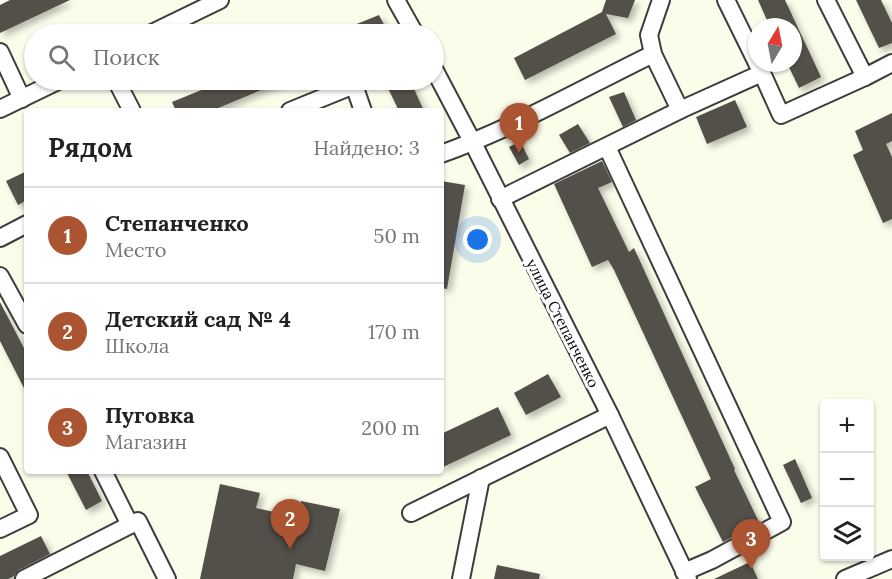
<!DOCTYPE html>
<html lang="ru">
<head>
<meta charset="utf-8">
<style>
  :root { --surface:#fff; --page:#f2f2f2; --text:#222; --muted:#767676; --line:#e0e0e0; --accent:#ab5432 }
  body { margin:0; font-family:Lora,serif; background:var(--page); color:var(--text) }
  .controls { position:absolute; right:18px; bottom:18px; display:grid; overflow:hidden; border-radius:6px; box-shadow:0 2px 4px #0004 }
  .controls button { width:54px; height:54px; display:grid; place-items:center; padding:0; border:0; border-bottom:2px solid var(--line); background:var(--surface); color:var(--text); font:30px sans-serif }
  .compass { position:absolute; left:748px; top:18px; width:54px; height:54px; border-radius:50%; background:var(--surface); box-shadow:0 2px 4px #0004; rotate:10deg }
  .you { position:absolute; left:478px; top:240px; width:21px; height:21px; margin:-15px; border:4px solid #fff; border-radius:50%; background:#1a73e8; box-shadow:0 0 0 9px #1a73e833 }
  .badge { display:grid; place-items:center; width:39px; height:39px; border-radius:50%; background:var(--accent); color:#fff; font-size:20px; font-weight:700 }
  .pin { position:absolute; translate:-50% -50px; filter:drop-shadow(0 2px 3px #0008) }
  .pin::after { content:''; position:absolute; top:32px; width:21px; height:18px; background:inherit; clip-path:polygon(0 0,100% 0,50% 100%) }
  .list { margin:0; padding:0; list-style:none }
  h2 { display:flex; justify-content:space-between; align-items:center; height:78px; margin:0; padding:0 24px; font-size:26px }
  h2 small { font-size:20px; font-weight:400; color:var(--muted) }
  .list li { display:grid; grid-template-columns:39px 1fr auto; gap:18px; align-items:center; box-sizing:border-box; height:96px; padding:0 24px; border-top:2px solid var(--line) }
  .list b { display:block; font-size:22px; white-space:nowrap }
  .list p { margin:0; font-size:20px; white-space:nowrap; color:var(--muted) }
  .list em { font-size:20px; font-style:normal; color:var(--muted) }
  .icon { flex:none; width:33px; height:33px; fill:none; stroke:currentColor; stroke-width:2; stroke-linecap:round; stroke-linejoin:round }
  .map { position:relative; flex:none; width:892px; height:579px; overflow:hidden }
  .search { position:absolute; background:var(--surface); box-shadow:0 2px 4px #0004; left:24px; top:24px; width:420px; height:66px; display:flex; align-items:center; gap:15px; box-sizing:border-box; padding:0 21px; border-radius:33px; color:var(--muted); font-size:22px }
  .panel { position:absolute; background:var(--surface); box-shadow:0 2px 4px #0004; left:24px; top:108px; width:420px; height:366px; border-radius:6px }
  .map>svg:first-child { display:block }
  .building { fill:#524f48; filter:url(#shadow) }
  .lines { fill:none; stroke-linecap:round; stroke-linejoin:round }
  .minor-casing { stroke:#3d3d3d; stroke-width:20 }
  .minor { stroke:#fff; stroke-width:16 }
  .labels { text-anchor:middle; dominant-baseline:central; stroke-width:6; stroke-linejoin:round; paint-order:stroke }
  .street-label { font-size:15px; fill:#0a0a0a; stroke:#fff }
</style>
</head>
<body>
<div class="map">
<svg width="892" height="579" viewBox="0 0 892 579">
  <defs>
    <filter id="shadow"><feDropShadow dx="4" dy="4" stdDeviation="3" flood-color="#0004"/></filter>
  </defs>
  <rect width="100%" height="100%" fill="#fafdea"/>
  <!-- building -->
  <g class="building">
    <path d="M 10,0 L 70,0 L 0,33 L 0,5 Z"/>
    <path d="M 606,0 L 635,0 L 628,18 L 606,14 L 616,34 L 525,80 L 514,58 L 602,12 Z"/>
    <path d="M 758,0 L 785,0 L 821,77 L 799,88 L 787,63 L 793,63 L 793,27 L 770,27 Z"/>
    <path d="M 856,0 L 881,0 L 892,23 L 892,43 L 879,48 Z"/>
    <path d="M 379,15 L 389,34 L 332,34 Z"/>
    <path d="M 226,80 L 285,80 L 211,111 L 176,111 L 172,102 Z"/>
    <path d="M 384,80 L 410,80 L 424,111 L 399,111 Z"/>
    <path d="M 624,92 L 636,120 L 623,127 L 609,97 Z"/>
    <path d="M 735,100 L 747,127 L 707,144 L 696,117 Z"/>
    <path d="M 892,113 L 892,141 L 886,144 L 892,157 L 892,219 L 883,223 L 853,155 L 863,150 L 855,131 Z"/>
    <path d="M 578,124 L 590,143 L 570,153 L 559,135 Z"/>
    <path d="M 520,141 L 529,159 L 519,165 L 509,147 Z"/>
    <path d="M 602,161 L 612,182 L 598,188 L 629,252 L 634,248 L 735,469 L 734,470 L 759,522 L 723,542 L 695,487 L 711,479 L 614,270 L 608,260 L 592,267 L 554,184 Z"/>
    <path d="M 27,171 L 27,200 L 18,205 L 6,181 Z"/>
    <path d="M 441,181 L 465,185 L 447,289 L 441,288 Z"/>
    <path d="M 0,302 L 27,354 L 27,394 L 0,341 Z"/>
    <path d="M 548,374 L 561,397 L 526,415 L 514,393 Z"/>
    <path d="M 498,407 L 511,435 L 441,468 L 441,434 Z"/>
    <path d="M 795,459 L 812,498 L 801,503 L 783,465 Z"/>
    <path d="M 66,471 L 87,471 L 102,501 L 86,510 Z"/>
    <path d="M 220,484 L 260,493 L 256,508 L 297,517 L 301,501 L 340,509 L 325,571 L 296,564 L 293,579 L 200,579 Z"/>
    <path d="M 41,536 L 50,554 L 19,570 L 14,576 L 8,579 L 0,579 L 0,556 Z"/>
    <path d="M 750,562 L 758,579 L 714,579 Z"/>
    <path d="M 497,565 L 540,574 L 539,579 L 494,579 Z"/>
  </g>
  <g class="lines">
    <defs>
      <g id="minor">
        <path d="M 396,0 L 415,34"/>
        <path d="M 726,0 L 757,63"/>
        <path d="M 826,0 L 865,77 L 892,63"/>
        <path d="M 150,34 L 220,0"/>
        <path d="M 0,52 L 22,99"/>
        <path d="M 653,54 L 649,35 L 661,0"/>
        <path d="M 434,69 L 473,143 L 610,415 L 688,579"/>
        <path d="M 762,73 L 781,115 L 865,77"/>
        <path d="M 116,80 L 132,111"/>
        <path d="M 0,109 L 60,80"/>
        <path d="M 290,111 L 354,85 L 363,111"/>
        <path d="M 607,147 L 782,522 L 712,560 L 684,572"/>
        <path d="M 441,154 C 514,128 583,88 653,54 L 680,110 L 762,73 L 757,63"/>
        <path d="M 500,199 L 680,110"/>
        <path d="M 0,238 L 27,224"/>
        <path d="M 0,276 L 27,325"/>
        <path d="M 0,457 L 29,515 L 0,529"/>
        <path d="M 103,471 L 130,525 L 138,521 L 167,579"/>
        <path d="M 411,513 L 610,415"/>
        <path d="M 24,579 L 130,525"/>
        <path d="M 461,579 L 481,478"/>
        <path d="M 845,579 L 892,559"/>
      </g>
    </defs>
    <!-- minor casing -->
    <use href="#minor" class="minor-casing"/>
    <!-- minor -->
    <use href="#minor" class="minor"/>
  </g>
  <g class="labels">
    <!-- street labels -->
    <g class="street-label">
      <text transform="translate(563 323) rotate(63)">улица Степанченко</text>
    </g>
  </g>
</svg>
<div class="controls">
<button>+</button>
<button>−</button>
<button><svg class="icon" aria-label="layers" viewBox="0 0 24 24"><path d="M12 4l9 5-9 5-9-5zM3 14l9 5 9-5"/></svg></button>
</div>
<svg class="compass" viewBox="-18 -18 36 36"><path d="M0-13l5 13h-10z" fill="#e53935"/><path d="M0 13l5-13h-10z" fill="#767676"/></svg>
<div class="you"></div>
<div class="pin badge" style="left:519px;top:153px">1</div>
<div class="pin badge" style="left:290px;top:549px">2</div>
<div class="pin badge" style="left:751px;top:569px">3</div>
<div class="search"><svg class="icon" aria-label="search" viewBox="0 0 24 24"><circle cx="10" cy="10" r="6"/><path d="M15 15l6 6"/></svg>Поиск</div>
<section class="panel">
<h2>Рядом<small>Найдено: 3</small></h2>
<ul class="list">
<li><span class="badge">1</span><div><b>Степанченко</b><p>Место</p></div><em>50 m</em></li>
<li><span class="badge">2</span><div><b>Детский сад № 4</b><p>Школа</p></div><em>170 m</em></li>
<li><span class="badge">3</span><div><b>Пуговка</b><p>Магазин</p></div><em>200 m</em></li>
</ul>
</section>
</div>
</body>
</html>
